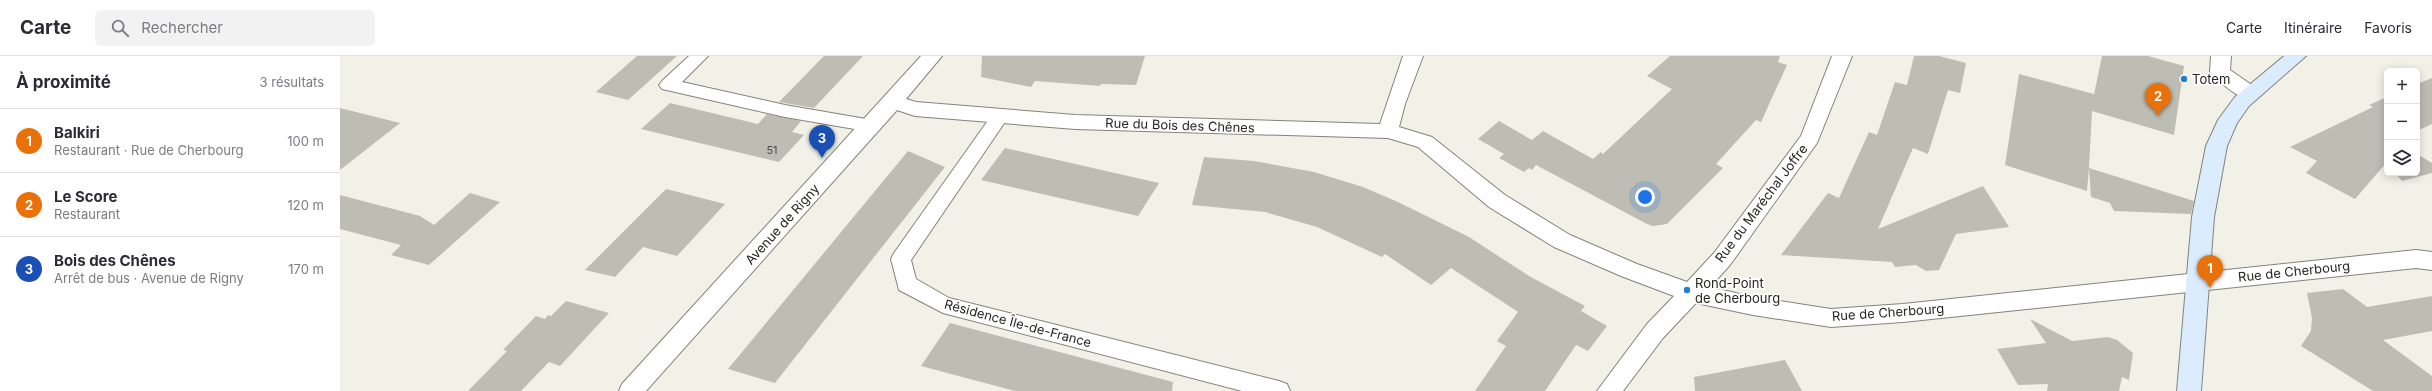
<!DOCTYPE html>
<html lang="fr">
<head>
<meta charset="utf-8">
<style>
  :root { --surface:#fff; --page:#f2f2f3; --text:#2b2b33; --muted:#7c7c81; --line:#e1e1e2; --accent:#2563eb }
  body { margin:0; font-family:Inter,sans-serif; background:var(--page); color:var(--text) }
  .controls { position:absolute; right:12px; top:12px; display:grid; overflow:hidden; border-radius:6px; box-shadow:0 2px 10px #0003 }
  .controls button { width:36px; height:36px; display:grid; place-items:center; padding:0; border:0; border-bottom:1px solid var(--line); background:var(--surface); color:var(--text); font:20px sans-serif }
  .you { position:absolute; left:1305px; top:141px; width:14px; height:14px; margin:-10px; border:3px solid #fff; border-radius:50%; background:#1a73e8; box-shadow:0 0 0 6px #1a73e833 }
  .badge { display:grid; place-items:center; width:26px; height:26px; border-radius:50%; background:var(--accent); color:#fff; font-size:13px; font-weight:700 }
  .pin { position:absolute; translate:-50% -33px; filter:drop-shadow(0 1px 2px #0008) }
  .pin::after { content:''; position:absolute; top:21px; width:14px; height:12px; background:inherit; clip-path:polygon(0 0,100% 0,50% 100%) }
  .list { margin:0; padding:0; list-style:none }
  h2 { display:flex; justify-content:space-between; align-items:center; height:52px; margin:0; padding:0 16px; font-size:17px }
  h2 small { font-size:13px; font-weight:400; color:var(--muted) }
  .list li { display:grid; grid-template-columns:26px 1fr auto; gap:12px; align-items:center; box-sizing:border-box; height:64px; padding:0 16px; border-top:1px solid var(--line) }
  .list b { display:block; font-size:15px; white-space:nowrap }
  .list p { margin:0; font-size:13px; white-space:nowrap; color:var(--muted) }
  .list em { font-size:13px; font-style:normal; color:var(--muted) }
  .icon { flex:none; width:22px; height:22px; fill:none; stroke:currentColor; stroke-width:2; stroke-linecap:round; stroke-linejoin:round }
  .map { position:relative; flex:none; width:2092px; height:335px; overflow:hidden }
  header { display:flex; align-items:center; gap:24px; box-sizing:border-box; height:56px; padding:0 20px; background:var(--surface); border-bottom:1px solid var(--line) }
  header strong { font-size:19px }
  nav { display:flex; gap:22px; margin-inline-start:auto; font-size:14px }
  .search { width:280px; height:36px; background:var(--page); display:flex; align-items:center; gap:10px; box-sizing:border-box; padding:0 14px; border-radius:6px; color:var(--muted); font-size:15px }
  main { display:flex }
  aside { flex:1; background:var(--surface) }
  .map>svg:first-child { display:block }
  .building { fill:#bebdb4 }
  .lines { fill:none; stroke-linecap:round; stroke-linejoin:round }
  .service-casing { stroke:#84837b; stroke-width:2 }
  .minor-casing { stroke:#84837b; stroke-width:2 }
  .secondary-casing { stroke:#84837b; stroke-width:2 }
  .service { fill:#fff; fill-rule:evenodd }
  .minor { fill:#fff; fill-rule:evenodd }
  .secondary { fill:#daecfd; fill-rule:evenodd }
  .poi-dot { fill:#2281cd; stroke:#fff; stroke-width:1.5 }
  .labels { text-anchor:middle; dominant-baseline:central; stroke-width:3.5; stroke-linejoin:round; paint-order:stroke }
  .number-label { font-size:11px; fill:#4c4c46 }
  .poi-label { font-size:13px; fill:#262622; stroke:#fff; text-anchor:start }
  .street-label { font-size:13px; fill:#262622; stroke:#fff }
</style>
</head>
<body>
<header>
<strong>Carte</strong>
<div class="search"><svg class="icon" aria-label="search" viewBox="0 0 24 24"><circle cx="10" cy="10" r="6"/><path d="M15 15l6 6"/></svg>Rechercher</div>
<nav><a>Carte</a><a>Itinéraire</a><a>Favoris</a></nav>
</header>
<main>
<aside>
<h2>À proximité<small>3 résultats</small></h2>
<ul class="list">
<li><span class="badge" style="background:#e8710a">1</span><div><b>Balkiri</b><p>Restaurant · Rue de Cherbourg</p></div><em>100 m</em></li>
<li><span class="badge" style="background:#e8710a">2</span><div><b>Le Score</b><p>Restaurant</p></div><em>120 m</em></li>
<li><span class="badge" style="background:#1a4fb4">3</span><div><b>Bois des Chênes</b><p>Arrêt de bus · Avenue de Rigny</p></div><em>170 m</em></li>
</ul>
</aside>
<div class="map">
<svg width="2092" height="335" viewBox="0 0 2092 335">
  <rect width="100%" height="100%" fill="#f2f1e7"/>
  <!-- building -->
  <g class="building">
    <path d="M 297,0 L 337,0 L 288,44 L 256,36 Z"/>
    <path d="M 484,0 L 523,0 L 474,52 L 439,46 Z"/>
    <path d="M 642,0 L 805,0 L 796,29 L 761,28 L 760,30 L 695,25 L 691,31 L 641,21 Z"/>
    <path d="M 1330,0 L 1440,0 L 1438,6 L 1447,9 L 1421,66 L 1416,64 L 1376,108 L 1383,112 L 1327,168 L 1313,170 L 1307,168 L 1196,109 L 1192,114 L 1189,112 L 1184,116 L 1159,102 L 1164,98 L 1138,83 L 1159,65 L 1192,84 L 1203,75 L 1253,103 L 1261,96 L 1263,98 L 1332,33 L 1307,20 Z"/>
    <path d="M 1574,0 L 1599,0 L 1626,7 L 1620,37 L 1608,34 L 1588,98 L 1573,92 L 1538,173 L 1643,130 L 1669,171 L 1616,178 L 1599,214 L 1586,215 L 1576,209 L 1555,211 L 1552,206 L 1441,199 L 1488,137 L 1499,142 L 1529,76 L 1537,79 L 1555,26 L 1567,29 Z"/>
    <path d="M 1762,0 L 1808,0 L 1844,10 L 1834,79 L 1752,55 L 1749,112 L 1854,145 L 1851,158 L 1774,155 L 1770,147 L 1751,141 L 1749,112 L 1747,135 L 1665,109 L 1679,18 L 1754,38 L 1753,43 Z"/>
    <path d="M 2092,22 L 2092,68 L 2077,75 L 2077,28 Z"/>
    <path d="M 2047,41 L 2047,106 L 2015,143 L 1966,117 L 1977,105 L 1950,91 L 2033,51 L 2029,49 Z"/>
    <path d="M 330,47 L 418,68 L 427,58 L 461,65 L 452,76 L 464,79 L 439,106 L 301,73 Z"/>
    <path d="M 0,52 L 60,67 L 0,114 Z"/>
    <path d="M 665,92 L 819,127 L 798,160 L 641,124 Z"/>
    <path d="M 568,95 L 605,111 L 435,327 L 388,313 Z"/>
    <path d="M 2077,98 L 2092,107 L 2092,117 L 2062,125 L 2055,117 L 2077,117 Z"/>
    <path d="M 864,101 L 914,105 L 974,116 L 1023,131 L 1058,146 L 1129,181 L 1189,220 L 1245,250 L 1241,255 L 1267,270 L 1248,295 L 1236,289 L 1205,335 L 1135,335 L 1166,290 L 1157,285 L 1178,256 L 1111,212 L 1091,229 L 1045,198 L 1042,201 L 977,171 L 925,156 L 852,149 Z"/>
    <path d="M 326,133 L 385,148 L 337,200 L 303,191 L 275,221 L 245,214 Z"/>
    <path d="M 130,137 L 160,146 L 89,209 L 51,199 L 61,189 L 0,173 L 0,139 L 80,160 L 94,169 Z"/>
    <path d="M 2003,233 L 2027,251 L 2092,240 L 2092,275 L 2043,284 L 2092,320 L 2092,335 L 2033,335 L 1961,290 L 1971,275 L 1972,262 L 1967,237 Z"/>
    <path d="M 226,245 L 269,257 L 220,310 L 209,306 L 181,335 L 128,335 L 167,295 L 163,294 L 196,260 L 205,263 L 208,259 L 211,260 Z"/>
    <path d="M 1690,263 L 1732,285 L 1768,281 L 1777,284 L 1793,297 L 1789,324 L 1782,321 L 1779,335 L 1707,335 L 1708,328 L 1678,329 L 1657,293 L 1706,287 Z"/>
    <path d="M 610,267 L 833,326 L 832,335 L 675,335 L 581,310 Z"/>
    <path d="M 1445,304 L 1462,335 L 1355,335 L 1354,321 Z"/>
  </g>
  <g class="lines">
    <defs>
      <g id="service">
        <path d="M 349,0 L 368,0 L 342,26 L 445,49 L 532,64 L 539,66 L 541,70 L 539,74 L 532,76 L 445,61 L 322,33 L 319,29 L 322,25 Z"/>
        <path d="M 660,54 L 666,56 L 669,60 L 571,204 L 576,223 L 609,242 L 939,325 L 947,328 L 950,335 L 902,335 L 603,257 L 559,234 L 551,203 L 554,197 L 654,56 Z"/>
      </g>
      <g id="minor">
        <path d="M 581,0 L 602,0 L 566,43 L 576,46 L 735,59 L 1040,68 L 1063,0 L 1083,0 L 1065,48 L 1059,71 L 1092,81 L 1165,139 L 1230,179 L 1297,208 L 1347,226 L 1374,197 L 1461,80 L 1492,0 L 1512,0 L 1477,87 L 1390,209 L 1370,231 L 1413,241 L 1491,253 L 1563,248 L 2076,194 L 2092,196 L 2092,214 L 2076,212 L 1563,266 L 1491,271 L 1413,259 L 1356,247 L 1323,282 L 1283,335 L 1257,335 L 1307,268 L 1334,240 L 1281,220 L 1214,191 L 1149,151 L 1078,91 L 1048,82 L 735,73 L 575,60 L 557,54 L 306,335 L 279,335 L 282,328 Z"/>
        <path d="M 1871,0 L 1891,0 L 1890,14 L 1916,32 L 1919,37 L 1916,42 C 1900,46 1886,30 1873,20 L 1870,16 Z"/>
      </g>
      <path id="secondary" d="M 1944,0 L 1966,0 L 1909,50 L 1897,67 L 1887,90 L 1874,161 L 1861,335 L 1837,335 L 1852,161 L 1866,90 L 1878,64 L 1895,41 Z"/>
    </defs>
    <!-- service casing -->
    <use href="#service" class="service-casing"/>
    <!-- minor casing -->
    <use href="#minor" class="minor-casing"/>
    <!-- secondary casing -->
    <use href="#secondary" class="secondary-casing"/>
    <!-- service -->
    <use href="#service" class="service"/>
    <!-- minor -->
    <use href="#minor" class="minor"/>
    <!-- secondary -->
    <use href="#secondary" class="secondary"/>
  </g>
  <!-- markers -->
  <g class="poi-dot">
    <circle cx="1844" cy="23" r="4"/>
    <circle cx="1347" cy="234" r="4"/>
  </g>
  <g class="labels">
    <!-- number labels -->
    <g class="number-label">
      <text x="432" y="94">51</text>
    </g>
    <!-- poi labels -->
    <g class="poi-label">
      <text x="1852" y="23">Totem</text>
      <text x="1355" y="227">Rond-Point<tspan x="1355" dy="15">de Cherbourg</tspan></text>
    </g>
    <!-- street labels -->
    <g class="street-label">
      <text transform="translate(840 69) rotate(2)">Rue du Bois des Chênes</text>
      <text transform="translate(1421 147) rotate(-53)">Rue du Maréchal Joffre</text>
      <text transform="translate(442 168) rotate(-48)">Avenue de Rigny</text>
      <text transform="translate(1954 215) rotate(-6)">Rue de Cherbourg</text>
      <text transform="translate(1548 256) rotate(-4)">Rue de Cherbourg</text>
      <text transform="translate(678 267) rotate(15)">Résidence Île-de-France</text>
    </g>
  </g>
</svg>
<div class="controls">
<button>+</button>
<button>−</button>
<button><svg class="icon" aria-label="layers" viewBox="0 0 24 24"><path d="M12 4l9 5-9 5-9-5zM3 14l9 5 9-5"/></svg></button>
</div>
<div class="you"></div>
<div class="pin badge" style="left:1870px;top:232px;background:#e8710a">1</div>
<div class="pin badge" style="left:1818px;top:60px;background:#e8710a">2</div>
<div class="pin badge" style="left:482px;top:102px;background:#1a4fb4">3</div>
</div>
</main>
</body>
</html>
